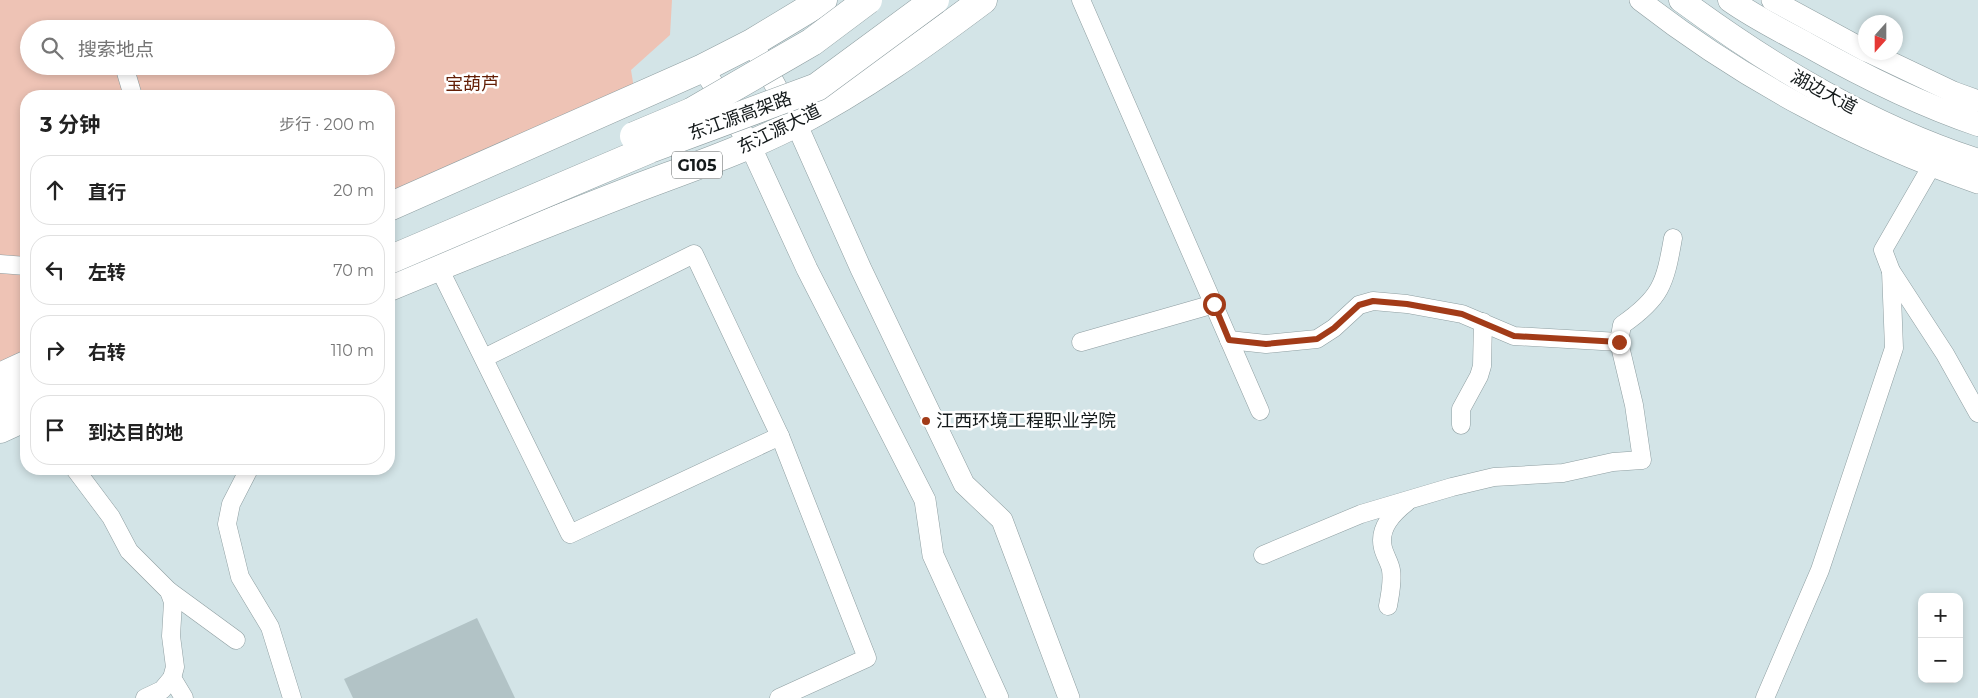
<!DOCTYPE html>
<html lang="zh">
<head>
<meta charset="utf-8">
<style>
  :root { --surface:#fff; --page:#f6f6f6; --text:#222; --muted:#767676; --line:#e0e0e0 }
  body { margin:0; font-family:Montserrat,"Noto Sans SC",sans-serif; background:var(--page); color:var(--text) }
  .controls { position:absolute; right:15px; bottom:15px; display:grid; overflow:hidden; border-radius:10px; box-shadow:0 2px 8px #0003 }
  .controls button { width:45px; height:45px; display:grid; place-items:center; padding:0; border:0; border-bottom:1px solid var(--line); background:var(--surface); color:var(--text); font:25px sans-serif }
  .compass { position:absolute; left:1858px; top:15px; width:45px; height:45px; border-radius:50%; background:var(--surface); box-shadow:0 2px 8px #0003; rotate:201deg }
  .stop { position:absolute; width:15px; height:15px; margin:-11px; border:4px solid #a23b18; border-radius:50%; background:#fff }
  .stop.end { background:#a23b18; border-color:#fff; box-shadow:0 1px 5px #0008 }
  .list { margin:0; padding:0; list-style:none }
  h2 { display:flex; justify-content:space-between; align-items:center; height:65px; margin:0; padding:0 20px; font-size:21px }
  h2 small { font-size:16px; font-weight:400; color:var(--muted) }
  .list li { display:grid; grid-template-columns:32px 1fr auto; gap:15px; align-items:center; box-sizing:border-box; height:70px; margin:0 10px 10px; padding:0 10px; border:1px solid var(--line); border-radius:20px }
  .list b { display:block; font-size:19px; white-space:nowrap }
  .list em { font-size:16px; font-style:normal; color:var(--muted) }
  .icon { flex:none; width:28px; height:28px; fill:none; stroke:currentColor; stroke-width:2; stroke-linecap:round; stroke-linejoin:round }
  .map { position:relative; flex:none; width:1978px; height:698px; overflow:hidden }
  .search { position:absolute; background:var(--surface); box-shadow:0 2px 8px #0003; left:20px; top:20px; width:375px; height:55px; display:flex; align-items:center; gap:12px; box-sizing:border-box; padding:0 18px; border-radius:28px; color:var(--muted); font-size:19px }
  .panel { position:absolute; background:var(--surface); box-shadow:0 2px 8px #0003; left:20px; top:90px; width:375px; height:385px; border-radius:20px }
  .map>svg:first-child { display:block }
  .green { fill:#eec3b5; fill-rule:evenodd }
  .building { fill:#b2c3c6 }
  .lines { fill:none; stroke-linecap:round; stroke-linejoin:round }
  .minor-casing { stroke:#8e9ea1; stroke-width:19 }
  .tertiary-casing { stroke:#8e9ea1; stroke-width:22 }
  .secondary-casing { stroke:#8e9ea1; stroke-width:25 }
  .trunk-casing { stroke:#8e9ea1; stroke-width:29 }
  .minor { stroke:#fff; stroke-width:18 }
  .tertiary { stroke:#fff; stroke-width:21 }
  .secondary { stroke:#fff; stroke-width:24 }
  .trunk { stroke:#fff; stroke-width:28 }
  .trunk-bridge-casing { stroke:#8e9ea1; stroke-width:29; stroke-linecap:butt }
  .trunk-bridge { stroke:#fff; stroke-width:28 }
  .route { stroke:#a23b18; stroke-width:6 }
  .poi-dot { fill:#a23b18; stroke:#fff; stroke-width:2 }
  .labels { text-anchor:middle; dominant-baseline:central; stroke-width:5; stroke-linejoin:round; paint-order:stroke }
  .shield { fill:#fff; stroke:#5a5f5f; stroke-width:1 }
  .shield-label { font-size:16px; font-weight:bold; fill:#141a1b }
  .park-label { font-size:18px; fill:#641f06; stroke:#fff }
  .street-label { font-size:18px; fill:#141a1b; stroke:#fff }
  .poi-label { font-size:18px; fill:#141a1b; stroke:#fff; text-anchor:start }
</style>
</head>
<body>
<div class="map">
<svg width="1978" height="698" viewBox="0 0 1978 698">
  <rect width="100%" height="100%" fill="#d3e4e7"/>
  <!-- green -->
  <path class="green" d="M 0,0 L 672,0 L 670,35 L 631,70 L 637,107 L 389,208 L 389,96 L 26,96 L 26,360 L 0,371 ZM 29,29 L 386,29 L 386,66 L 29,66 Z"/>
  <!-- building -->
  <path class="building" d="M 477,618 L 515,698 L 353,698 L 344,679 Z"/>
  <g class="lines">
    <defs>
      <g id="minor">
        <path d="M 1081,0 L 1260,411"/>
        <path d="M 125,69 L 133,96"/>
        <path d="M 1931,167 L 1883,250 L 1891,271 L 1945,354 L 1978,413"/>
        <path d="M 0,264 L 26,266"/>
        <path d="M 438,266 L 570,534 L 780,436"/>
        <path d="M 1229,340 L 1266,344 L 1317,339 L 1334,328 L 1359,305 L 1373,301 L 1407,304 L 1462,314 L 1514,336 L 1619,342 L 1634,405 L 1642,460 L 1613,462 L 1563,473 L 1494,477 L 1452,487 L 1361,514 L 1263,555"/>
        <path d="M 1081,342 L 1214,304"/>
        <path d="M 1619,342 L 1622,325 C 1661,298 1665,284 1673,238"/>
        <path d="M 484,358 L 694,254 L 780,436 L 867,658 L 779,698"/>
        <path d="M 1461,425 L 1461,409 L 1479,376 L 1482,366 L 1483,322"/>
        <path d="M 75,469 L 111,517 L 129,551 L 169,591 L 173,602 L 171,636 L 175,667 L 172,678 L 162,690 L 145,698"/>
        <path d="M 249,469 L 231,504 L 227,524 L 240,577 L 270,627 L 292,698"/>
        <path d="M 169,591 L 236,640"/>
        <path d="M 1388,606 C 1390,594 1393,582 1391,570 C 1390,563 1385,556 1383,548 C 1378,528 1393,513 1407,502"/>
        <path d="M 172,678 L 184,698"/>
        <path d="M 1765,698 L 1820,570 L 1894,348 L 1891,271"/>
      </g>
      <g id="tertiary">
        <path d="M 1640,0 C 1740,78 1858,142 1978,183"/>
        <path d="M 1772,0 L 1866,51"/>
        <path d="M 752,43 L 796,123 L 861,269 L 964,484 L 1002,520 L 1069,698"/>
        <path d="M 1869,52 L 1953,92 L 1978,101"/>
        <path d="M 703,68 L 750,145 L 807,269 L 925,500 L 933,555 L 998,698"/>
      </g>
      <g id="secondary">
        <path d="M 1681,0 C 1772,67 1870,126 1978,161"/>
        <path d="M 1730,0 C 1754,17 1780,30 1806,44 C 1861,75 1918,104 1978,124"/>
      </g>
      <g id="trunk">
        <path d="M 389,207 L 703,68 L 752,43 L 823,0"/>
        <path d="M 389,287 C 469,254 550,222 632,190 C 687,169 744,150 796,123 C 863,88 923,45 983,0"/>
        <path d="M 0,377 L 26,365"/>
        <path d="M 0,404 L 26,393"/>
        <path d="M 0,429 L 26,417"/>
      </g>
    </defs>
    <!-- minor casing -->
    <use href="#minor" class="minor-casing"/>
    <!-- tertiary casing -->
    <use href="#tertiary" class="tertiary-casing"/>
    <!-- secondary casing -->
    <use href="#secondary" class="secondary-casing"/>
    <!-- trunk casing -->
    <use href="#trunk" class="trunk-casing"/>
    <!-- minor -->
    <use href="#minor" class="minor"/>
    <!-- tertiary -->
    <use href="#tertiary" class="tertiary"/>
    <!-- secondary -->
    <use href="#secondary" class="secondary"/>
    <!-- trunk -->
    <use href="#trunk" class="trunk"/>
    <defs>
      <g id="trunk-bridge">
        <path d="M 634,136 L 691,112 L 812,42 L 868,0"/>
        <path d="M 389,260 L 650,149 L 817,87 L 935,0"/>
      </g>
    </defs>
    <!-- trunk-bridge casing -->
    <use href="#trunk-bridge" class="trunk-bridge-casing"/>
    <!-- trunk-bridge -->
    <use href="#trunk-bridge" class="trunk-bridge"/>
  </g>
  <g class="lines">
    <!-- route -->
    <path class="route" d="M 1214,304 L 1229,340 L 1266,344 L 1317,339 L 1334,328 L 1359,305 L 1373,301 L 1407,304 L 1462,314 L 1514,336 L 1619,342"/>
  </g>
  <!-- markers -->
  <circle class="poi-dot" cx="926" cy="421" r="5"/>
  <g class="labels">
    <!-- shield labels -->
    <rect class="shield" x="672" y="151.5" width="50" height="27" rx="4"/>
    <g class="shield-label">
      <text x="697" y="165">G105</text>
    </g>
    <!-- park labels -->
    <g class="park-label">
      <text x="472" y="84">宝葫芦</text>
    </g>
    <!-- street labels -->
    <g class="street-label">
      <text transform="translate(1824 92) rotate(28)">湖边大道</text>
      <text transform="translate(740 116) rotate(-20)">东江源高架路</text>
      <text transform="translate(779 129) rotate(-26)">东江源大道</text>
    </g>
    <!-- poi labels -->
    <g class="poi-label">
      <text x="936" y="421">江西环境工程职业学院</text>
    </g>
  </g>
</svg>
<div class="controls">
<button>+</button>
<button>−</button>
</div>
<svg class="compass" viewBox="-18 -18 36 36"><path d="M0-13l5 13h-10z" fill="#e53935"/><path d="M0 13l5-13h-10z" fill="#767676"/></svg>
<div class="stop" style="left:1214px;top:304px"></div>
<div class="stop end" style="left:1619px;top:342px"></div>
<div class="search"><svg class="icon" aria-label="search" viewBox="0 0 24 24"><circle cx="10" cy="10" r="6"/><path d="M15 15l6 6"/></svg>搜索地点</div>
<section class="panel">
<h2>3 分钟<small>步行 · 200 m</small></h2>
<ul class="list">
<li><svg class="icon" aria-label="ahead" viewBox="0 0 24 24"><path d="M12 20V5M6 11l6-6 6 6"/></svg><div><b>直行</b></div><em>20 m</em></li>
<li><svg class="icon" aria-label="left" viewBox="0 0 24 24"><path d="M17 20v-9H6M10 6l-5 5 5 5"/></svg><div><b>左转</b></div><em>70 m</em></li>
<li><svg class="icon" aria-label="right" viewBox="0 0 24 24"><path d="M7 20v-9h11M14 6l5 5-5 5"/></svg><div><b>右转</b></div><em>110 m</em></li>
<li><svg class="icon" aria-label="arrive" viewBox="0 0 24 24"><path d="M6 21V4h12l-3 4 3 4H6"/></svg><div><b>到达目的地</b></div></li>
</ul>
</section>
</div>
</body>
</html>
